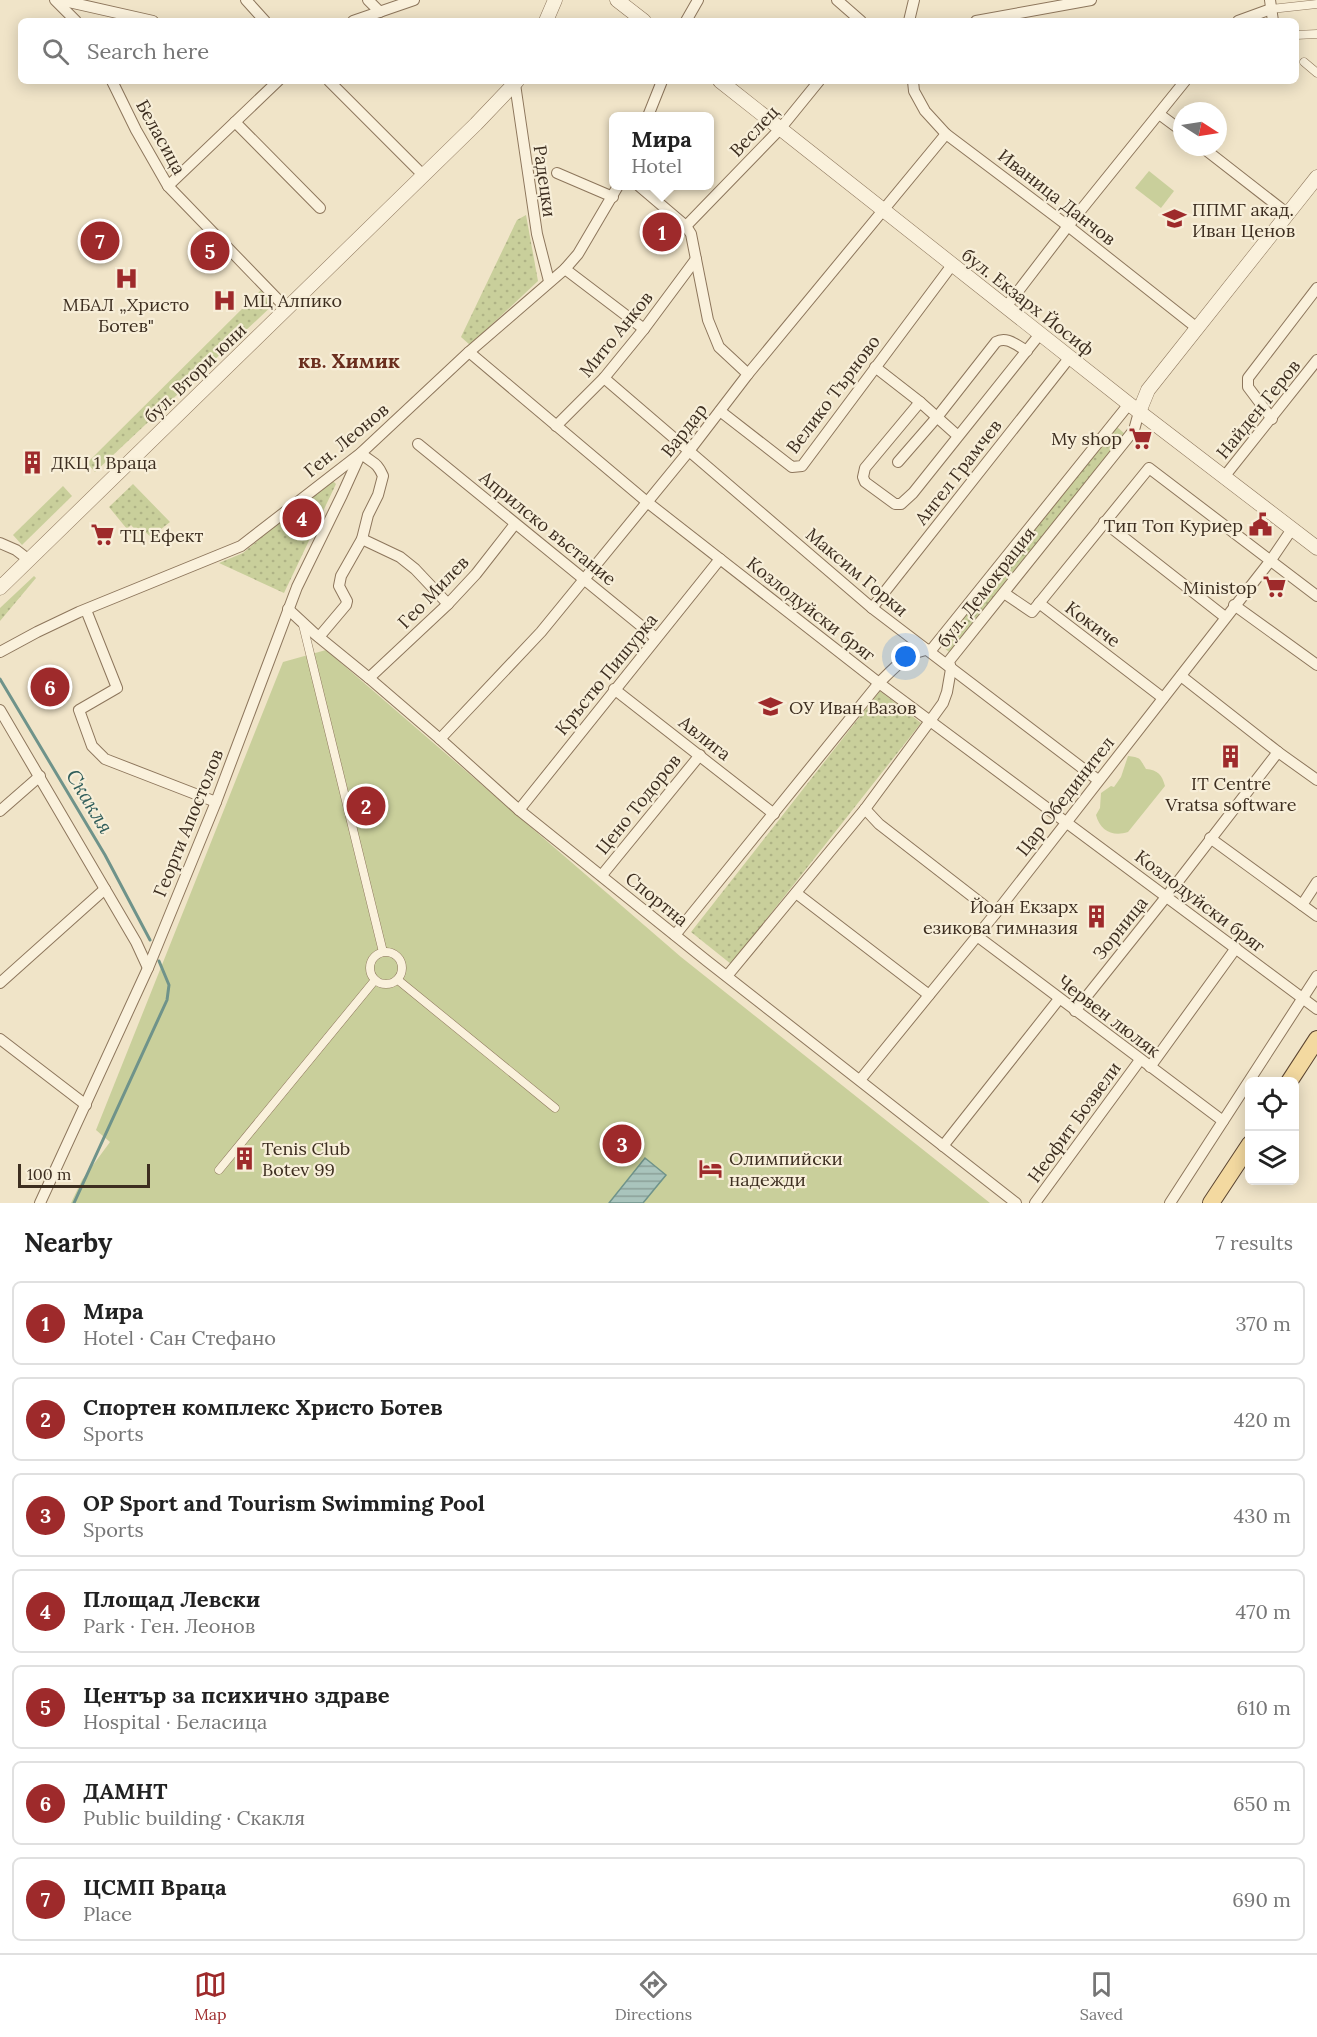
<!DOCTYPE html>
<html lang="en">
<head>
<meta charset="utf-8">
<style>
  :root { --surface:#fff; --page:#f6f6f6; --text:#222; --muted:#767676; --line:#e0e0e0; --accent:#9e2a2b }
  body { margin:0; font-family:Lora,serif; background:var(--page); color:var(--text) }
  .controls { position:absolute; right:18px; bottom:18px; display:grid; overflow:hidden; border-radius:9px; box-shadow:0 3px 15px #0003 }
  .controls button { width:54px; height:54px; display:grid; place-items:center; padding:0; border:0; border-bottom:2px solid var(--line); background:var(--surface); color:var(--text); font:30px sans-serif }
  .compass { position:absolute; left:1173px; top:102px; width:54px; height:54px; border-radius:50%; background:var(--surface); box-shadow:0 3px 15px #0003; rotate:102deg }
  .scale { position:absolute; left:18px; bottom:15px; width:132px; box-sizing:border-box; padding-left:6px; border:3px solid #3d2e20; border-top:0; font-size:16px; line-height:21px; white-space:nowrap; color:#3d2e20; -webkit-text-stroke:4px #f7eed8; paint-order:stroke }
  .you { position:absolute; left:906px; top:657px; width:21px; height:21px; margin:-15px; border:4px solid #fff; border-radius:50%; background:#1a73e8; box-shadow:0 0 0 9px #1a73e833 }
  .badge { display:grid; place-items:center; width:39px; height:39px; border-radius:50%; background:var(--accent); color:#fff; font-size:20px; font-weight:700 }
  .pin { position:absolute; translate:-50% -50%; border:3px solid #fff; box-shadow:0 2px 6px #0006 }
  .popup { position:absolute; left:609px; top:112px; width:105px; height:78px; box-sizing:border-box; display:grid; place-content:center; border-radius:9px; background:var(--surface); filter:drop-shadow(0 2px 4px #0005); font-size:20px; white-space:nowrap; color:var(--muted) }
  .popup b { font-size:22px; color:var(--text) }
  .popup::after { content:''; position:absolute; left:50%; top:100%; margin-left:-12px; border:12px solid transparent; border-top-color:var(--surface) }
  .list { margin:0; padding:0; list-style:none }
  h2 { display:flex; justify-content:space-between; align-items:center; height:78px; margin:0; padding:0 24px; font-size:26px }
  h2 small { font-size:20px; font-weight:400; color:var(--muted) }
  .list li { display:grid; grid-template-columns:39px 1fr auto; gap:18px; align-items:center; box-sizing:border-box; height:84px; margin:0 12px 12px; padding:0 12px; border:2px solid var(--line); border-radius:9px }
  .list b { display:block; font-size:22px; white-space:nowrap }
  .list p { margin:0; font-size:20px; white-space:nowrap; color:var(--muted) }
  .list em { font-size:20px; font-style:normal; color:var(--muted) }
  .icon { flex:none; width:33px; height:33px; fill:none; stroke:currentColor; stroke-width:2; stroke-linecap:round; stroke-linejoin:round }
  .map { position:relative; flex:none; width:1317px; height:1203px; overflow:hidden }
  .search { position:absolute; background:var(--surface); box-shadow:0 3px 15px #0003; left:18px; right:18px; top:18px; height:66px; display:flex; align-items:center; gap:15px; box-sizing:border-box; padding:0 21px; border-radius:9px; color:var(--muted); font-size:22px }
  .sheet { height:750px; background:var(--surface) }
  nav { display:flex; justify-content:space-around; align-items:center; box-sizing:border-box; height:84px; border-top:2px solid var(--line); background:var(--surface); font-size:16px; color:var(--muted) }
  nav a { display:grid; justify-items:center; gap:3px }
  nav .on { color:var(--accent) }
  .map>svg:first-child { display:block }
  .park { fill:url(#park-dots) }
  .garden { fill:#c9cf9b }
  .water { fill:url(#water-rules); stroke:#6f938a; stroke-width:1.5 }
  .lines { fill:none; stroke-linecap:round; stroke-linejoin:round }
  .stream { stroke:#6f938a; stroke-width:3 }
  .pedestrian-casing { stroke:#8d765c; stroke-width:9 }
  .minor-casing { stroke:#8d765c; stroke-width:12 }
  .tertiary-casing { stroke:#8d765c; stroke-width:15 }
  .primary-casing { stroke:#5b4430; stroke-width:18 }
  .pedestrian { stroke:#faf1dc; stroke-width:8 }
  .minor { stroke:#faf1dc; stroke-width:10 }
  .tertiary { stroke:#faf1dc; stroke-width:14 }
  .primary { stroke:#f3d9a0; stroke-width:16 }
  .labels { text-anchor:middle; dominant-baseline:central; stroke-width:4.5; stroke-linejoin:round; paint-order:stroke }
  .street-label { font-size:18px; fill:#3d2e20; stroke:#f7eed8 }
  .poi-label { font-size:18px; fill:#3d2e20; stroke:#f7eed8; text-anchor:start }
  .neighbourhood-label { font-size:20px; font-weight:bold; fill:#6b2e1e; stroke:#f7eed8 }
  .water-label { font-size:20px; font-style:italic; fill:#2f5d5a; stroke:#f7eed8 }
</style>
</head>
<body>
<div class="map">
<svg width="1317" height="1203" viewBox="0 0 1317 1203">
  <defs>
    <pattern id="park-dots" width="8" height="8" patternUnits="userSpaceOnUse" patternTransform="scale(1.5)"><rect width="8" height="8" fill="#c9cf9b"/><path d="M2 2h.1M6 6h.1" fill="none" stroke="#aeb285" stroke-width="1.8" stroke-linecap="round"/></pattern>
    <pattern id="water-rules" width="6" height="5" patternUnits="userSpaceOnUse" patternTransform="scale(1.5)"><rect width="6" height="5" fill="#a9c4bc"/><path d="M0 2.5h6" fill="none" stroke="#8ba098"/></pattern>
  </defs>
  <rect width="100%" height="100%" fill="#f0e4c8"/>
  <!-- park -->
  <g class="park">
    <path d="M 526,215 L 538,281 L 470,345 L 461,337 L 517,220 Z"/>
    <path d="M 262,289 L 275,303 L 95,472 L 87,463 Z"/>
    <path d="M 1117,427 L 1125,434 L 949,652 L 941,645 Z"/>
    <path d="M 331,479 L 336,484 L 284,593 L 219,563 L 243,553 Z"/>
    <path d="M 133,484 L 170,522 L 151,537 L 143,530 L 138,533 L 131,525 L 127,529 L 109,507 Z"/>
    <path d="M 63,486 L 72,496 L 22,545 L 13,535 Z"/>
    <path d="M 34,576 L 36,578 L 0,621 L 0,608 Z"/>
    <path d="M 880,691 L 921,723 L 731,964 L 691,932 Z"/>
  </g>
  <!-- garden -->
  <g class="garden">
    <path d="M 1149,171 L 1174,191 L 1161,208 L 1135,188 Z"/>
    <path d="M 326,650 L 681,957 L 990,1203 L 71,1203 L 82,1180 L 110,1142 L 96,1130 L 283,662 Z"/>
    <path d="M 1128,756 C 1142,758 1139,758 1146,769 C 1158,770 1162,775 1165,786 L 1128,832 C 1113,837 1100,831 1096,815 L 1100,808 L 1101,793 L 1111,786 L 1114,787 L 1121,777 Z"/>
  </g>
  <!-- water -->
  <path class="water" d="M 645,1158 L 666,1175 L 643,1203 L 609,1203 Z"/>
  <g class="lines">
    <!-- stream -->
    <g class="stream">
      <path d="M 0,679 L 105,855 L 150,940"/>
      <path d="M 74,1203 L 167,1000 L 169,985 L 159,961"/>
    </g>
    <defs>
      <g id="pedestrian">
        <path d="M 1271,9 L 1317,4"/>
        <path d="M 1296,35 L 1317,34"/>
        <path d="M 1304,62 L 1317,73"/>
        <path d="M 303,625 L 383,952"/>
        <circle cx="386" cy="968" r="16"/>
        <path d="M 398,980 L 555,1108"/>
        <path d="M 219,1170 L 375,980"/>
      </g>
      <g id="minor">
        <path d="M 55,0 L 76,21"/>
        <path d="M 60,0 L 153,21"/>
        <path d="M 246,0 L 265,21"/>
        <path d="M 368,0 L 380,12"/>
        <path d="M 837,0 L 861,21"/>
        <path d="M 1270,0 L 1273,21"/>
        <path d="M 353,21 L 414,0"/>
        <path d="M 686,21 L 698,0"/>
        <path d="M 909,21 L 914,0"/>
        <path d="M 976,21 L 1091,0"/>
        <path d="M 1238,21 L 1271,9"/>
        <path d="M 112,81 L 136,130 L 168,186 L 286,308"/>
        <path d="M 329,81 L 423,175"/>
        <path d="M 913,81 L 914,91 L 925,111 L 946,134 L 1068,226 L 1197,328"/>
        <path d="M 515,84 L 537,234 L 549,281"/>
        <path d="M 1159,114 L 1182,131"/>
        <path d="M 648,116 L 662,81"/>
        <path d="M 235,122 L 320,208"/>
        <path d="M 1202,147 L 1288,214"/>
        <path d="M 557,173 L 613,197"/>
        <path d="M 168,186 L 278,81"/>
        <path d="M 639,186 L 686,226 L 691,234 L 708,320 L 719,347 L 748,374"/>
        <path d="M 686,226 L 780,129 L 819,81"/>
        <path d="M 565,269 L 644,329"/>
        <path d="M 1006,307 L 1068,226 L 1185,81"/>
        <path d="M 469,352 L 647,502 L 879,683 L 1317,1009"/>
        <path d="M 875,367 L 920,402"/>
        <path d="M 604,378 L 872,608 L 1098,780"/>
        <path d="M 720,411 L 792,467 L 802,466 L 952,265"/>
        <path d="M 1272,419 L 1248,387 L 1248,378 L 1317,288"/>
        <path d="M 556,426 L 604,378 L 644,329 L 696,259"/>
        <path d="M 958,436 L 920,402 L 865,468 L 863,477 L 865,482 L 895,504 L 901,504 L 913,493 L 1040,334"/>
        <path d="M 418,444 L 656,638"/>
        <path d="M 898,462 L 938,416 L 996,342 C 1007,336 1016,345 1027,351"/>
        <path d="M 1224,477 L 1317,360"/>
        <path d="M 1104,522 L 1225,617"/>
        <path d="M 362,539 L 400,557 L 415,569 L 448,604"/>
        <path d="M 0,543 L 16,550 L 29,560"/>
        <path d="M 1004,593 L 1032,612 L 1149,468 L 1317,596"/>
        <path d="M 1039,603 L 1163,698"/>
        <path d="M 1234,605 L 1317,665"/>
        <path d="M 872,608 L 1070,357"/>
        <path d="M 288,609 L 315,634 L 369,678 L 440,739 L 519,810 L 707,961 L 1016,1203"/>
        <path d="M 86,610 L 117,688 L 79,710 L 92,746 L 105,759 L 216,802"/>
        <path d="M 0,652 L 37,632 L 79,612 L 241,546 L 361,453 L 469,352 L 565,269 L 578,254 L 618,186"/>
        <path d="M 1181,676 L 1278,752 L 1317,780"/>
        <path d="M 369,678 L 448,604 L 476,574 L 515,524"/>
        <path d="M 614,689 L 774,814"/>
        <path d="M 0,710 L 136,942 L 148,968"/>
        <path d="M 440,739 L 541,632 L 689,451 L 748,374 L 946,134"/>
        <path d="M 865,809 L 879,824 L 995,914"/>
        <path d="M 519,810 L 720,559"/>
        <path d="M 0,811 L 40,776"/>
        <path d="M 1210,838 L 1317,916"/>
        <path d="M 602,875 L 700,755"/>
        <path d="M 796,893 L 929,995"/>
        <path d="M 1302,905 L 1317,882"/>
        <path d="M 675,935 L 879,683 C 895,667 908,651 932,649 L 1129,404"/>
        <path d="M 977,936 L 1223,1121"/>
        <path d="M 727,976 L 865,809 L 930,721 L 943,703 L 947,692 L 951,669 L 949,661 L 1134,430 L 1139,412"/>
        <path d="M 0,983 L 105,889"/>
        <path d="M 1075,1011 L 1166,897 L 1278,752"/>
        <path d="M 0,1039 L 86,1105"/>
        <path d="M 1150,1067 L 1236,948"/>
        <path d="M 860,1080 L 995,914 L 1271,560 L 1292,529"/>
        <path d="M 943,1146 L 1059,999"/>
        <path d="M 40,1203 L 148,968 L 216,802 L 297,587 L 342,495 L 361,453 C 372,464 376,460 383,476 L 378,495 L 368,515 L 362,539 L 341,576 L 339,586 L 347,601 L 346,605 L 319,637"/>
        <path d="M 1035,1203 L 1140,1060"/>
        <path d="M 1170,1203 L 1317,976"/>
      </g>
      <g id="tertiary">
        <path d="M 617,0 L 644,21"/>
        <path d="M 546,21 L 555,0"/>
        <path d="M 720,81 L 1129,404 L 1317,548"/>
        <path d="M 1139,412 L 1148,390 L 1317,177"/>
        <path d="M 0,588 L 476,124 L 517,81"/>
      </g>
      <g id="primary">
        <path d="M 1289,1082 L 1317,1039"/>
        <path d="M 1211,1203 L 1250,1144"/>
      </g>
    </defs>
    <!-- pedestrian casing -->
    <use href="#pedestrian" class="pedestrian-casing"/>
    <!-- minor casing -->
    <use href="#minor" class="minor-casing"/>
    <!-- tertiary casing -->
    <use href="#tertiary" class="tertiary-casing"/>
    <!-- primary casing -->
    <use href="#primary" class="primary-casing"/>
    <!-- pedestrian -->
    <use href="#pedestrian" class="pedestrian"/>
    <!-- minor -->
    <use href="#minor" class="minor"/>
    <!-- tertiary -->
    <use href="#tertiary" class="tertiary"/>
    <!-- primary -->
    <use href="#primary" class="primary"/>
  </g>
  <!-- icons -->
  <defs>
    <symbol id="school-bare" viewBox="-9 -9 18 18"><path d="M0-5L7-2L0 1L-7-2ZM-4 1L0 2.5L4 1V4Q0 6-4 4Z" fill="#9e2a2b" stroke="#f7eed8" stroke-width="2.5" paint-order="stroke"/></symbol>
    <symbol id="hospital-bare" viewBox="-9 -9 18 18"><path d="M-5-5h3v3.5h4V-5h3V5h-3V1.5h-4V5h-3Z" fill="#9e2a2b" stroke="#f7eed8" stroke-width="2.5" paint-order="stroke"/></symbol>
    <symbol id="supermarket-bare" viewBox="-9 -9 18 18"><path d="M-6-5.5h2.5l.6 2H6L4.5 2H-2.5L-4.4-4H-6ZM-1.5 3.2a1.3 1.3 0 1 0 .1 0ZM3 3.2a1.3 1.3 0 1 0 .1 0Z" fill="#9e2a2b" stroke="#f7eed8" stroke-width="2.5" paint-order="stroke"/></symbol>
    <symbol id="building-bare" viewBox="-9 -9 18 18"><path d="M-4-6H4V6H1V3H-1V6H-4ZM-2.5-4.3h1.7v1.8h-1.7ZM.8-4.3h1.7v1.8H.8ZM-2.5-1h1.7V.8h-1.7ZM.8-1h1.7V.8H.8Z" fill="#9e2a2b" stroke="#f7eed8" stroke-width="2.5" paint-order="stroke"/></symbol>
    <symbol id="civic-bare" viewBox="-9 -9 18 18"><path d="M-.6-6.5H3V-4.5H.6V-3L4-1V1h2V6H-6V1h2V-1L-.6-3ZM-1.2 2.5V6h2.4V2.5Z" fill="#9e2a2b" stroke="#f7eed8" stroke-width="2.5" paint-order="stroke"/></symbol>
    <symbol id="hotel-bare" viewBox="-9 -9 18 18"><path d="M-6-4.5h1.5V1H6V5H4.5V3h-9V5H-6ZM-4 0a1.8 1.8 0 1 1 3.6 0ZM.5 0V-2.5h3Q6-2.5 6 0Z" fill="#9e2a2b" stroke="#f7eed8" stroke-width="2.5" paint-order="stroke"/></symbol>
  </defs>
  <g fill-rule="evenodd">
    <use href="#school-bare" x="1158" y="202" width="33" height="33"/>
    <use href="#hospital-bare" x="110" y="262" width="33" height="33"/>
    <use href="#hospital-bare" x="208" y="284" width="33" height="33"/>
    <use href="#supermarket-bare" x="1124" y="422" width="33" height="33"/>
    <use href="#building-bare" x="16" y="446" width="33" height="33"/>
    <use href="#civic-bare" x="1244" y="508" width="33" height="33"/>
    <use href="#supermarket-bare" x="86" y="518" width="33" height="33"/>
    <use href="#supermarket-bare" x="1258" y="570" width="33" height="33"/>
    <use href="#school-bare" x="754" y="690" width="33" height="33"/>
    <use href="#building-bare" x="1214" y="740" width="33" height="33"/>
    <use href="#building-bare" x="1080" y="900" width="33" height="33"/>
    <use href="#building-bare" x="228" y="1142" width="33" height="33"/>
    <use href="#hotel-bare" x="694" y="1152" width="33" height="33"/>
  </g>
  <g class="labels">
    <!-- street labels -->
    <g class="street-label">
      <text transform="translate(754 131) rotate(-47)">Веслец</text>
      <text transform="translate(161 137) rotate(61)">Беласица</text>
      <text transform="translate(545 181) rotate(82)">Радецки</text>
      <text transform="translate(1057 197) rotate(38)">Иваница Данчов</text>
      <text transform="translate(1028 302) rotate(38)">бул. Екзарх Йосиф</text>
      <text transform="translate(616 334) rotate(-51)">Мито Анков</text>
      <text transform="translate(195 373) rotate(-44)">бул. Втори юни</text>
      <text transform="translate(833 394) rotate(-53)">Велико Търново</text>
      <text transform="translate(1258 409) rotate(-51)">Найден Геров</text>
      <text transform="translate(684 430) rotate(-52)">Вардар</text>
      <text transform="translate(346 440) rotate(-40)">Ген. Леонов</text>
      <text transform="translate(958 472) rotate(-52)">Ангел Грамчев</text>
      <text transform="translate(548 528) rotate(39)">Априлско въстание</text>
      <text transform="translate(857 572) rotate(40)">Максим Горки</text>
      <text transform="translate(986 587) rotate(-52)">бул. Демокрация</text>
      <text transform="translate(433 592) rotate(-46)">Гео Милев</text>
      <text transform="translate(811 609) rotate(38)">Козлодуйски бряг</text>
      <text transform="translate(1093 624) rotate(37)">Кокиче</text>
      <text transform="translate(606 674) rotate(-51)">Кръстю Пишурка</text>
      <text transform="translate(705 738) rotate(38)">Авлига</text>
      <text transform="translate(1065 796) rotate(-52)">Цар Обединител</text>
      <text transform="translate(638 804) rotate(-51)">Цено Тодоров</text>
      <text transform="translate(188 823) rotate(-68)">Георги Апостолов</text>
      <text transform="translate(657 899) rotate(39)">Спортна</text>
      <text transform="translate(1200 901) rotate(37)">Козлодуйски бряг</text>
      <text transform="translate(1120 928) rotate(-51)">Зорница</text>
      <text transform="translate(1109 1016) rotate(37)">Червен люляк</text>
      <text transform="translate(1074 1122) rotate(-54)">Неофит Бозвели</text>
    </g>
    <!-- poi labels -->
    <g class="poi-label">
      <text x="1192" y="209">ППМГ акад.<tspan x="1192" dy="21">Иван Ценов</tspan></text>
      <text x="243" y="300">МЦ Алпико</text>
      <text x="126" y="304" text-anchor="middle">МБАЛ „Христо<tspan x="126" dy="21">Ботев"</tspan></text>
      <text x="1122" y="438" text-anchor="end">My shop</text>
      <text x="51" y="462">ДКЦ 1 Враца</text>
      <text x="1243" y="525" text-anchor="end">Тип Топ Куриер</text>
      <text x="120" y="535">ТЦ Ефект</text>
      <text x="1257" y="587" text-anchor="end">Ministop</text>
      <text x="789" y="707">ОУ Иван Вазов</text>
      <text x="1231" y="783" text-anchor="middle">IT Centre<tspan x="1231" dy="21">Vratsa software</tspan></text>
      <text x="1078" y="906" text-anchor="end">Йоан Екзарх<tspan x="1078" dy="21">езикова гимназия</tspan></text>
      <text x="262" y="1148">Tenis Club<tspan x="262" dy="21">Botev 99</tspan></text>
      <text x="729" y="1158">Олимпийски<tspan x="729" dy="21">надежди</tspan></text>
    </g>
    <!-- neighbourhood labels -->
    <g class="neighbourhood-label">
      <text x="349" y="360">кв. Химик</text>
    </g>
    <!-- water labels -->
    <g class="water-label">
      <text transform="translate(90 801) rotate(59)">Скакля</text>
    </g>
  </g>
</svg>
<div class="controls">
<button><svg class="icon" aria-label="locate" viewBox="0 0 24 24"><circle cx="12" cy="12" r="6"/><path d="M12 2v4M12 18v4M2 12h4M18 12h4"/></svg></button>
<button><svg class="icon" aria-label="layers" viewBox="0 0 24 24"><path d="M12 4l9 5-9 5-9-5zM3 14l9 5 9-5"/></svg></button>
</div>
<svg class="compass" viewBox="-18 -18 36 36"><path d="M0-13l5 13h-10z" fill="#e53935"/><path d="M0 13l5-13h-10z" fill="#767676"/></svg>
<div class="scale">100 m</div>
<div class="you"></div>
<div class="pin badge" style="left:662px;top:232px">1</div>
<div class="popup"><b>Мира</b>Hotel</div>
<div class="pin badge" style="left:366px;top:806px">2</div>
<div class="pin badge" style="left:622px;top:1144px">3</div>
<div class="pin badge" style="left:302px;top:518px">4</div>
<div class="pin badge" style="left:210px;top:251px">5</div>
<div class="pin badge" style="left:50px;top:687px">6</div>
<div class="pin badge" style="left:100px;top:241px">7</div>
<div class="search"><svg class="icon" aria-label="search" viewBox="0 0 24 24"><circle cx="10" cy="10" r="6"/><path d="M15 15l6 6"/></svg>Search here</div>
</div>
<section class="sheet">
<h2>Nearby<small>7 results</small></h2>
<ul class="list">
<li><span class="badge">1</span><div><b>Мира</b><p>Hotel · Сан Стефано</p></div><em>370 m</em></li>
<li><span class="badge">2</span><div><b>Спортен комплекс Христо Ботев</b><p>Sports</p></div><em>420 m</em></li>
<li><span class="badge">3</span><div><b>OP Sport and Tourism Swimming Pool</b><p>Sports</p></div><em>430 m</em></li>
<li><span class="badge">4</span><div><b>Площад Левски</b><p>Park · Ген. Леонов</p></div><em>470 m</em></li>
<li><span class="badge">5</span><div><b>Център за психично здраве</b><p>Hospital · Беласица</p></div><em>610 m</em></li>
<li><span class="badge">6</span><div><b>ДАМНТ</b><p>Public building · Скакля</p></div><em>650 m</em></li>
<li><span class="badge">7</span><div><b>ЦСМП Враца</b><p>Place</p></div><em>690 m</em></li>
</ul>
</section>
<nav>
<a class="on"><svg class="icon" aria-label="map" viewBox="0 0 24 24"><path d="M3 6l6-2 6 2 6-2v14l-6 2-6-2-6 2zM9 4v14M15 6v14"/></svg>Map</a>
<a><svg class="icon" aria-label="directions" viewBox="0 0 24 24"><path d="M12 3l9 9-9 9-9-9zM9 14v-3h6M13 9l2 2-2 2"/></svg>Directions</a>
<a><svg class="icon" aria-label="saved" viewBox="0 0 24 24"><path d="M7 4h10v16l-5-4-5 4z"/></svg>Saved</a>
</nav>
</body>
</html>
